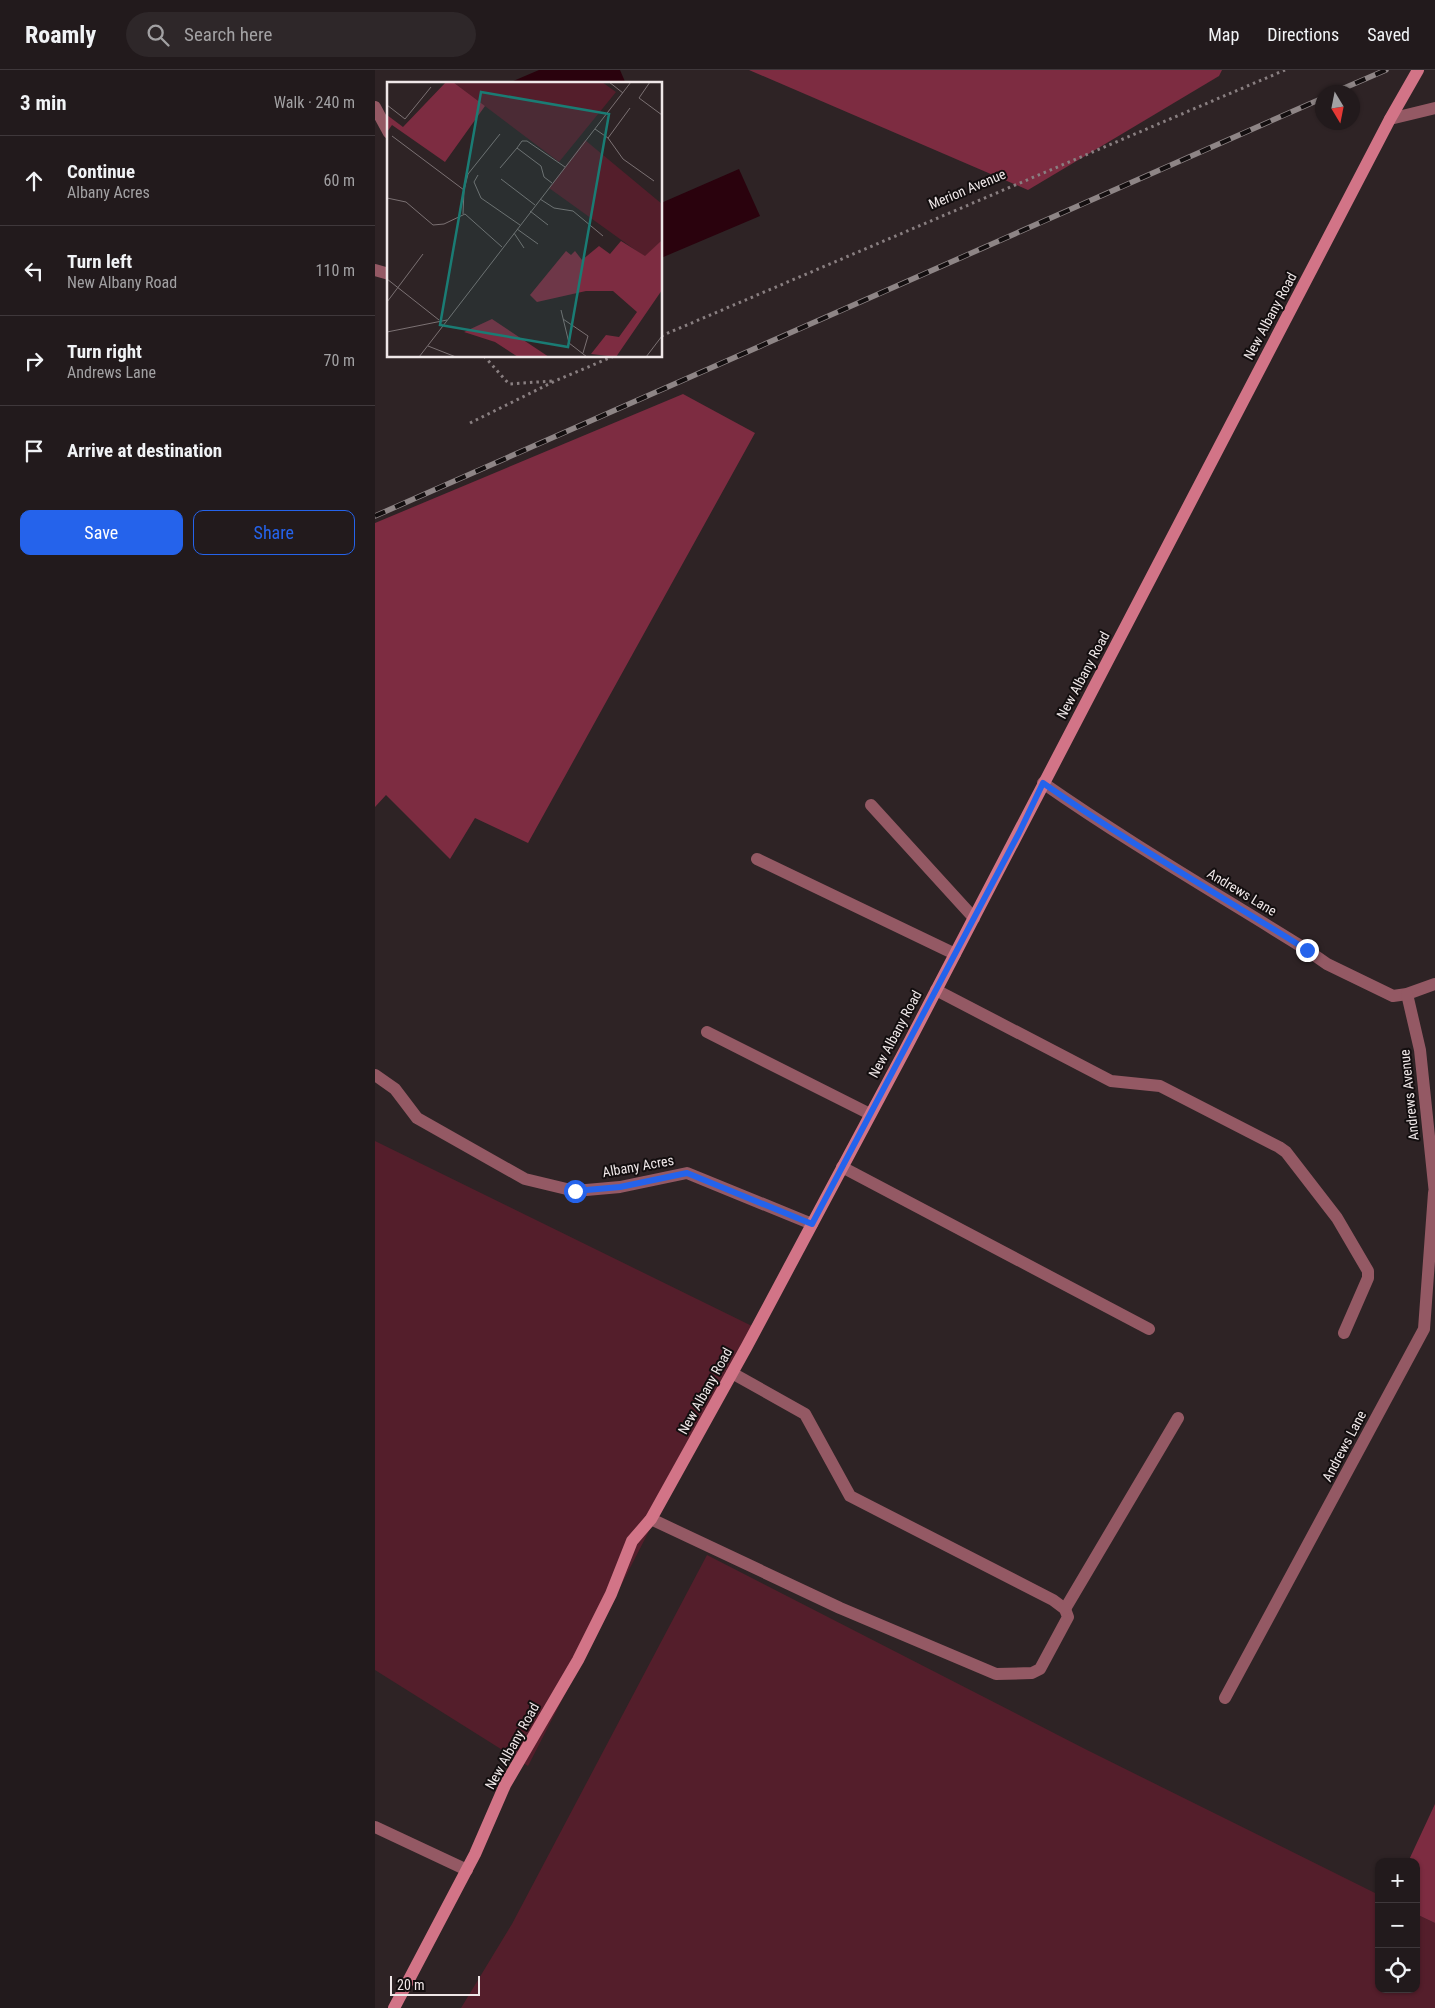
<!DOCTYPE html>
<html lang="en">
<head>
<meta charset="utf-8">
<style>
  :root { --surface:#221a1c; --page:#2e2729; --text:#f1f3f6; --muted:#a2a1a3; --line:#3f383b; --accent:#2563eb }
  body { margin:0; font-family:"Roboto Condensed",sans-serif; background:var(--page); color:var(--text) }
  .controls { position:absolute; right:15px; bottom:15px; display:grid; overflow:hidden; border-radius:10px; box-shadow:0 1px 4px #0004 }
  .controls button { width:45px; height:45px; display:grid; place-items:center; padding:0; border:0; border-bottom:1px solid var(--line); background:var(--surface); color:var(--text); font:25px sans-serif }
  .compass { position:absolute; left:940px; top:15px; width:45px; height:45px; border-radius:50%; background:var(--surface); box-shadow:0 1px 4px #0004; rotate:170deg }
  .scale { position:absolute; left:15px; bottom:12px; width:90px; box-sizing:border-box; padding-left:5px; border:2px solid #efe7e8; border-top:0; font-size:14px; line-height:18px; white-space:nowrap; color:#efe7e8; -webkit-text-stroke:4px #130e0f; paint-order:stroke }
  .stop { position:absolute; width:15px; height:15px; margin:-11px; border:4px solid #2563eb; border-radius:50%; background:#fff }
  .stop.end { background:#2563eb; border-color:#fff; box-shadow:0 1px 5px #0008 }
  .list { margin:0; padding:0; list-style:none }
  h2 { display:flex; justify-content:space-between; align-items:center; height:65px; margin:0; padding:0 20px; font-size:21px }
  h2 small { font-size:16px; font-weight:400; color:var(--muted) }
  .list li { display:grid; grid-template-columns:32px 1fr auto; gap:15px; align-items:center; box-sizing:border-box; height:90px; padding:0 20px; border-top:1px solid var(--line) }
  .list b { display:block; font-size:19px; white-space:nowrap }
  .list p { margin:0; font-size:16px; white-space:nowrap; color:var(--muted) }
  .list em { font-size:16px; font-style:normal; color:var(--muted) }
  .actions { display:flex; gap:10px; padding:15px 20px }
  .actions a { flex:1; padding:11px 0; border:1px solid var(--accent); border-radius:10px; text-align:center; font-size:18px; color:var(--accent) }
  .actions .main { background:var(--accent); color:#fff }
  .icon { flex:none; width:28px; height:28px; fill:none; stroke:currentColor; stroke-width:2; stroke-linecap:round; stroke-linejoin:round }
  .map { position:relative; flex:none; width:1060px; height:1938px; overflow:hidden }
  header { display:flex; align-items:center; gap:30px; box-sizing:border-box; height:70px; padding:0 25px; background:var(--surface); border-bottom:1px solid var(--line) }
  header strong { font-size:24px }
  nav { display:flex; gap:28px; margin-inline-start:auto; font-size:18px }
  .search { width:350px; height:45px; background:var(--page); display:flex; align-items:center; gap:12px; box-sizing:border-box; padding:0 18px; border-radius:28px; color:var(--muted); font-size:19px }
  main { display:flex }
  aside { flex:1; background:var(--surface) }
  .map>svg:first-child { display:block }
  .green { fill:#541e2b }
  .forest { fill:#7d2c41 }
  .water { fill:#2a020d }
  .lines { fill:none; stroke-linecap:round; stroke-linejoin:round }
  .path { stroke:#897f81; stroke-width:3; stroke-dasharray:2.5 4; stroke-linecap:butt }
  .service { stroke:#945964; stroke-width:12 }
  .minor { stroke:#945964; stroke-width:12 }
  .secondary { stroke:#d27487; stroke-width:12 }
  .rail-casing { stroke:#8e8586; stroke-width:5.5 }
  .rail { stroke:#130e0f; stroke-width:4; stroke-dasharray:11; stroke-linecap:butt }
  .route { stroke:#2563eb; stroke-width:6 }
  .labels { text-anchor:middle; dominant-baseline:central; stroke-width:4; stroke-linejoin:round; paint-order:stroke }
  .street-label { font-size:14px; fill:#efe7e8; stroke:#130e0f }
  .inset-road { fill:none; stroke:#7b7173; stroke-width:1 }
  .view { fill:#1a7c74; fill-opacity:0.15; stroke:#1a7c74; stroke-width:2.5 }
  .inset-edge { fill:none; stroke:#efe7e8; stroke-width:2.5 }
</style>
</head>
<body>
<header>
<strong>Roamly</strong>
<div class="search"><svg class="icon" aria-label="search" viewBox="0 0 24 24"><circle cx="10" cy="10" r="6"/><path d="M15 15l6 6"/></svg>Search here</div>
<nav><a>Map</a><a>Directions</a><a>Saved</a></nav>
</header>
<main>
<aside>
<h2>3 min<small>Walk · 240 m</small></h2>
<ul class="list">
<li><svg class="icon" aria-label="ahead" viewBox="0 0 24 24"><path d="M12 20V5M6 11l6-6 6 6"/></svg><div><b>Continue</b><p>Albany Acres</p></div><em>60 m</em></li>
<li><svg class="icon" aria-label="left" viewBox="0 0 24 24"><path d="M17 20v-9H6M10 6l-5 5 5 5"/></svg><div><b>Turn left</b><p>New Albany Road</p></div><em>110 m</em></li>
<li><svg class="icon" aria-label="right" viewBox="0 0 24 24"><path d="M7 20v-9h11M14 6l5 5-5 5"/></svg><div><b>Turn right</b><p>Andrews Lane</p></div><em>70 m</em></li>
<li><svg class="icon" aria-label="arrive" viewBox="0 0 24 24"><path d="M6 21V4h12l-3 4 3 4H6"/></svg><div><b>Arrive at destination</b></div></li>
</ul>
<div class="actions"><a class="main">Save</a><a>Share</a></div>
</aside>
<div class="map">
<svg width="1060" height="1938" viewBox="0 0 1060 1938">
  <rect width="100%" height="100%" fill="#2e2325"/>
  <!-- green -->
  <g class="green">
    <path d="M 0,1071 L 379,1257 L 153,1696 L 0,1600 Z"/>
    <path d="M 332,1485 L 710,1679 L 1004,1825 L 1004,1919 L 1041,1919 L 1041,1844 L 1060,1853 L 1060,1938 L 86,1938 L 137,1854 Z"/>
  </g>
  <!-- forest -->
  <g class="forest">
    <path d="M 374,0 L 847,0 L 844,6 L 653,120 Z"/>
    <path d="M 308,324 L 380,363 L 153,773 L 100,748 L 75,789 L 11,725 L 0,737 L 0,453 Z"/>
    <path d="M 1060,1734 L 1060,1853 L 1041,1844 L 1041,1792 L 1033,1792 Z"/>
  </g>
  <!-- water -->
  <g class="water">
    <path d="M 164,0 L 245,0 L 251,14 L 131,14 Z"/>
    <path d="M 364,99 L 385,146 L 286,188 L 286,133 Z"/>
  </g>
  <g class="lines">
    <!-- path -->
    <g class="path">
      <path d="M 286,266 L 910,0"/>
      <path d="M 109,286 L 134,314 L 177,311"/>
      <path d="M 95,353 L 180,311 L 239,286"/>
    </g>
    <!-- service -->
    <g class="service">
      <path d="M 0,200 L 14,204"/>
      <path d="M 496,735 L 599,848"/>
      <path d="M 382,789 L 580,884"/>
      <path d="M 561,920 L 736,1011 L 785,1016 L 904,1077 L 911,1082 L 962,1148 L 993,1201 L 993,1208 L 969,1263"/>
      <path d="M 332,962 L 495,1044"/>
      <path d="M 0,1005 L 20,1019 L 42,1048 L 150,1109 L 200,1121 L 245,1117 L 312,1103 L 437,1154"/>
      <path d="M 467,1097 L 774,1259"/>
      <path d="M 276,1449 L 465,1538 L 621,1604 L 657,1603 L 665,1599 L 693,1547 L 690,1539 L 678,1530 L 475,1426 L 430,1344 L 357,1303"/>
      <path d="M 690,1539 L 803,1348"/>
      <path d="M 0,1757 L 92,1800"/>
    </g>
    <!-- minor -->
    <g class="minor">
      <path d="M 0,37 L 14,63"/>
      <path d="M 1015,49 L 1060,38"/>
      <path d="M 668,713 C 754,773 844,825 932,880 L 952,894 L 1018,926 L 1032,924 L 1060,914"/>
      <path d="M 1032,924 L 1045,980 L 1060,1124"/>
      <path d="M 850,1628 L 1049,1259 L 1059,1123"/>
    </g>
    <!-- secondary -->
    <path class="secondary" d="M 19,1938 L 100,1784 L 130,1715 L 203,1590 L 236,1524 L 257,1471 L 276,1449 L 372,1276 L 530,980 L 1015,49 L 1043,0"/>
    <defs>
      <g id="rail">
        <path d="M 960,22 L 1011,0"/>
        <path d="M 0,446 L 948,28"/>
      </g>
    </defs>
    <!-- rail casing -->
    <use href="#rail" class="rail-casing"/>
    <!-- rail -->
    <use href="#rail" class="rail"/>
  </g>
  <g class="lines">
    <!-- route -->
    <path class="route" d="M 200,1121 L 245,1117 L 312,1103 L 437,1154 L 644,763 L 668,713 C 754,773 844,825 932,880"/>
  </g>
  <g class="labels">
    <!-- street labels -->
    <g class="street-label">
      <text transform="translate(592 119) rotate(-23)">Merion Avenue</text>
      <text transform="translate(895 246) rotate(-62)">New Albany Road</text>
      <text transform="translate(708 605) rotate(-62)">New Albany Road</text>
      <text transform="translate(867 822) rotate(31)">Andrews Lane</text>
      <text transform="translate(520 964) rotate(-62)">New Albany Road</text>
      <text transform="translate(1034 1025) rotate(-96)">Andrews Avenue</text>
      <text transform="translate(263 1096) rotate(-10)">Albany Acres</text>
      <text transform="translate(330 1321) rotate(-61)">New Albany Road</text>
      <text transform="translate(969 1376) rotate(-62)">Andrews Lane</text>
      <text transform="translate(137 1676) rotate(-61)">New Albany Road</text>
    </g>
  </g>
  <!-- overview -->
  <g transform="translate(12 12)">
    <rect width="275" height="275" fill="#2e2325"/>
    <path d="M 66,0 L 215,0 L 229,10 L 172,80 ZM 198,58 L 275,122 L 275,158 L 258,175 L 162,106 Z" fill="#541e2b"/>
    <path d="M 59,0 L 66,0 L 98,24 L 58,80 L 5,43 L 0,50 L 0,33 L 16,45 ZM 275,158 L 275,208 L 229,275 L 204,272 L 219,253 L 232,255 L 250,230 L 226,209 L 199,209 L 150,220 L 143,213 L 179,169 L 184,173 L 188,169 L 195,178 L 212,164 L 223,172 L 234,159 L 258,174 ZM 105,237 L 162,275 L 131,275 L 108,260 L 77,250 Z" fill="#7d2c41"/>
    <path class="inset-road" d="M 222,0 L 236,11M 263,0 L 252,16 L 275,33M 0,23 L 18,37 L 44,5M 208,47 L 221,56 L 243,26M 5,54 L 77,108 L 76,132M 221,56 L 236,77 L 267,99M 113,86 L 130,66M 91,93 L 87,100 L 94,116 L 133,143M 114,97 L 148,123M 165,101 L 157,95 L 154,84 L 130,66 L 135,59 L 140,59 L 178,85M 77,108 L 81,92 L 113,52M 0,116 L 19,120 L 46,143 L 57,142 L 78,132 L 115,165M 153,117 L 167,126 L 186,129 L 216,154M 143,129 L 161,143M 130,147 L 151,162M 127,151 L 137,166M 0,197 L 52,238M 0,220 L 36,172M 174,228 L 182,261 L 200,275M 176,237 L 201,254 L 196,271M 0,250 L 60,238M 41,264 L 69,275M 32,275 L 244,0M 259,275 L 275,254"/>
    <path class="view" d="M 94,10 L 222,32 L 181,265 L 53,243 Z"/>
    <rect width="275" height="275" class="inset-edge"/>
  </g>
</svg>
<div class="controls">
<button>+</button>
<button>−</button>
<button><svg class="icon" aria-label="locate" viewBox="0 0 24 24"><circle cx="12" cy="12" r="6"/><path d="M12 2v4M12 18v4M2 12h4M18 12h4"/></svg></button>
</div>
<svg class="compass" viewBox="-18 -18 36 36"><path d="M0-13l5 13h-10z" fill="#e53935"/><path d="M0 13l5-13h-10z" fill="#a2a1a3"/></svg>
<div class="scale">20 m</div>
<div class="stop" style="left:200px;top:1121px"></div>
<div class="stop end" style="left:932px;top:880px"></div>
</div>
</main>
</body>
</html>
